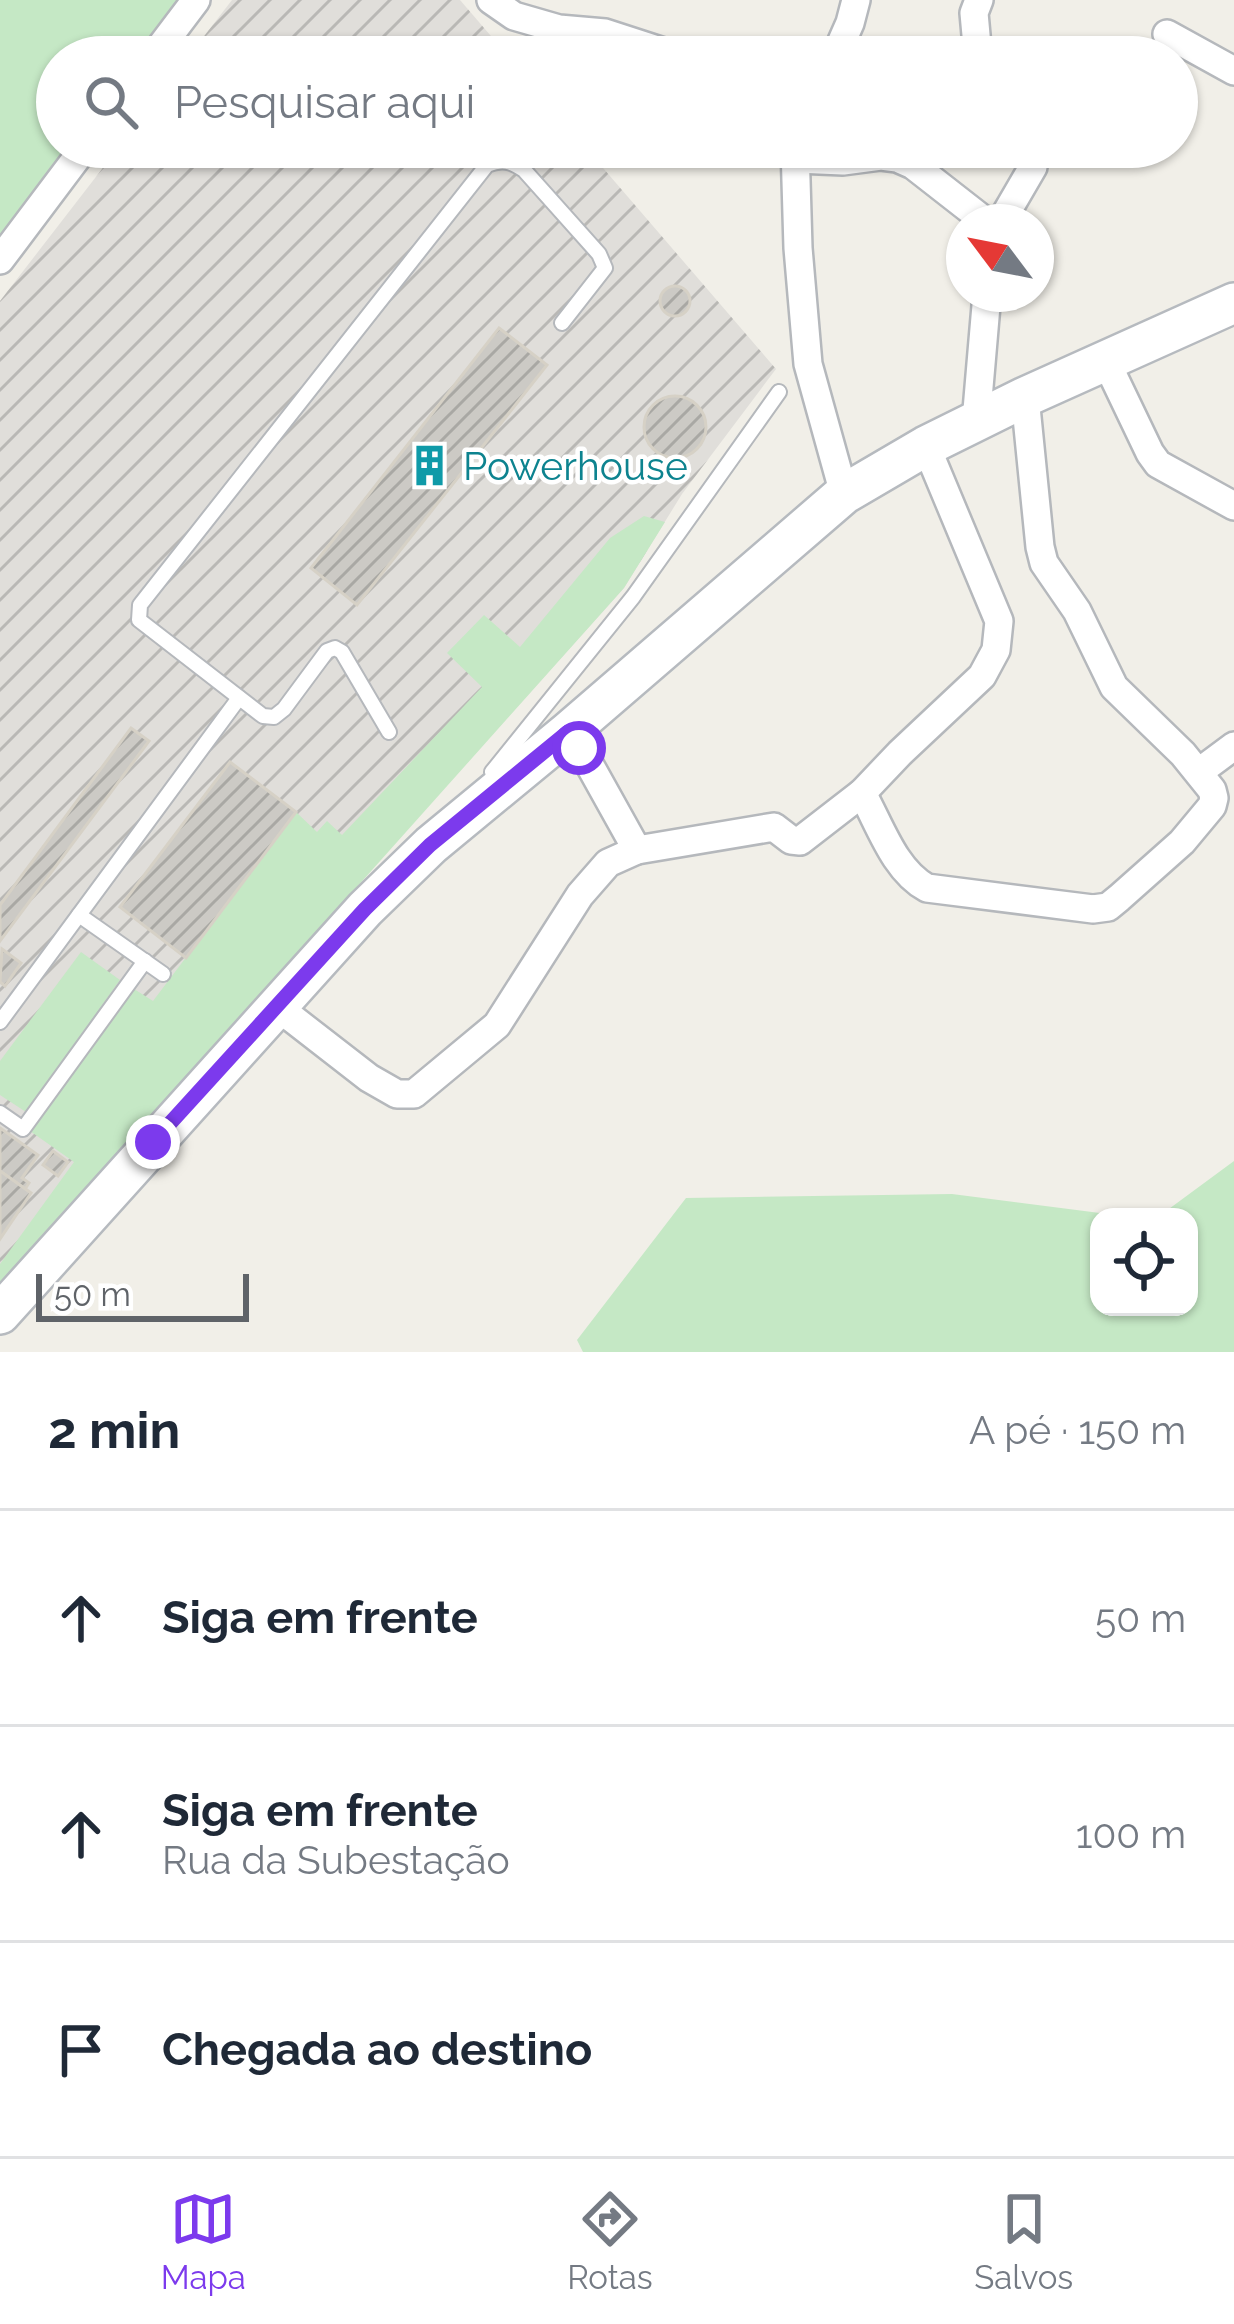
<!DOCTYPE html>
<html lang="pt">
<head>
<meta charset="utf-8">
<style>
  :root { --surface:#fff; --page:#f2f2f3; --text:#1f2937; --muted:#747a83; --line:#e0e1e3; --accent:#7c3aed }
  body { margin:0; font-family:Raleway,sans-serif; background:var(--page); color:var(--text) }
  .controls { position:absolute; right:36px; bottom:36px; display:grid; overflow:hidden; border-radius:24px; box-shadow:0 3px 9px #0004 }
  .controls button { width:108px; height:108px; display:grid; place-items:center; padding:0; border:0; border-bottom:3px solid var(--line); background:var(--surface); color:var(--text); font:60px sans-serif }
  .compass { position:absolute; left:946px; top:204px; width:108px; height:108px; border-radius:50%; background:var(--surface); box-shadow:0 3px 9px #0004; rotate:302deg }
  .scale { position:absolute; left:36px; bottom:30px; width:213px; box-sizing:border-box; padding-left:12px; border:6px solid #5f6368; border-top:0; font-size:33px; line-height:42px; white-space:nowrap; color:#5f6368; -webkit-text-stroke:9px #fff; paint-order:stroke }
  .stop { position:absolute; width:36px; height:36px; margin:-27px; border:9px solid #7c3aed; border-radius:50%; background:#fff }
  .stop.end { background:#7c3aed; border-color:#fff; box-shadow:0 3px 12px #0008 }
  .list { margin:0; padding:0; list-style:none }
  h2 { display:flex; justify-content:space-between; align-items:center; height:156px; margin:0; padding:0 48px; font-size:51px }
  h2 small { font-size:39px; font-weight:400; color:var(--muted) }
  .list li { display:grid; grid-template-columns:78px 1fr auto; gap:36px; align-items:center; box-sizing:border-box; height:216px; padding:0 48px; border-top:3px solid var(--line) }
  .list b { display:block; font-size:45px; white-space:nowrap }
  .list p { margin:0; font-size:39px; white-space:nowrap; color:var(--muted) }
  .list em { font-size:39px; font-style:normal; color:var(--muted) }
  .icon { flex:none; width:66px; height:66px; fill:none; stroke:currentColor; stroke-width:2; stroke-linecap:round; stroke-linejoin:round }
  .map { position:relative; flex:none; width:1234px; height:1352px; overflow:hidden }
  .search { position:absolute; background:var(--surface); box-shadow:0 3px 9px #0004; left:36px; right:36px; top:36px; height:132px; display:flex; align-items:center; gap:30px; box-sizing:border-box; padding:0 42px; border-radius:66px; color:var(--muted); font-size:45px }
  .sheet { height:804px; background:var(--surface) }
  nav { display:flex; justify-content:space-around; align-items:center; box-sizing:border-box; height:168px; border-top:3px solid var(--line); background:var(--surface); font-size:33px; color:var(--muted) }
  nav a { display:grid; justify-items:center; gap:6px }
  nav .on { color:var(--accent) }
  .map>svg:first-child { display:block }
  .industrial { fill:url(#industrial-furrows) }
  .green { fill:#c5e8c5 }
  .building { fill:url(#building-hatch); stroke:#d6d1c6; stroke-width:3 }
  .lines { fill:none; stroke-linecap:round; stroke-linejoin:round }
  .lane-casing { stroke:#b5b8bc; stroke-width:18 }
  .street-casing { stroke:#b5b8bc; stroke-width:32 }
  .secondary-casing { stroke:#b6babf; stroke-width:44 }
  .lane { stroke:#fff; stroke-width:14 }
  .street { stroke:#fff; stroke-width:27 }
  .secondary { stroke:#fff; stroke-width:39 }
  .route { stroke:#7c3aed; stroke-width:15 }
  .labels { text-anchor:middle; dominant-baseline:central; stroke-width:9; stroke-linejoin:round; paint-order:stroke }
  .culture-label { font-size:39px; fill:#0d838f; stroke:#fff; text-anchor:start }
</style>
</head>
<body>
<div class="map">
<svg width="1234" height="1352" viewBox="0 0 1234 1352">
  <defs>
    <pattern id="industrial-furrows" width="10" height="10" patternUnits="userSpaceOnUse" patternTransform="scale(3)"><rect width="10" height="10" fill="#e0deda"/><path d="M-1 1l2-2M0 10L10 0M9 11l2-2" fill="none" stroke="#b9b8b5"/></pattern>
    <pattern id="building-hatch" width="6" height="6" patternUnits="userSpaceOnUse" patternTransform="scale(3)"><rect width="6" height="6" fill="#cccac5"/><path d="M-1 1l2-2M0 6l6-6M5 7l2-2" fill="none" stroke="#a9a8a4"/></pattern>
  </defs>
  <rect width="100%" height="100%" fill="#f1efe8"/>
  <!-- industrial -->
  <g class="industrial">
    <path d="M 232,0 L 460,0 L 509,57 L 188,57 Z"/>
    <path d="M 119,147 L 585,147 L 776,369 L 682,494 L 624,588 L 373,867 L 0,1292 L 0,301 Z"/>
  </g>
  <!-- green -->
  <g class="green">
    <path d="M 0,0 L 196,0 L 153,57 L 57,57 L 57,147 L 85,147 L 0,260 Z"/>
    <path d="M 644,516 L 665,522 L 624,588 L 255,1001 L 0,1292 L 0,1264 L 74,1162 L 30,1131 L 134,989 L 153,1001 L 296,812 L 317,832 L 327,821 L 342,835 L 482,687 L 447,653 L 484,615 L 520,647 L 610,538 Z"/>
    <path d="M 81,952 L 120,980 L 26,1112 L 0,1095 L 0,1061 Z"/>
    <path d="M 1234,1161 L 1234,1352 L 583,1352 L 577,1340 L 686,1198 L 952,1194 L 1131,1217 L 1099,1217 L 1099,1307 L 1189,1307 L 1189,1217 L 1158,1217 Z"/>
  </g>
  <!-- building -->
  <g class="building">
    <circle cx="675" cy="301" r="15"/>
    <path d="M 499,328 L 547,365 L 357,605 L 311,568 Z"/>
    <circle cx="675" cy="427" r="31"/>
    <path d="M 131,728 L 149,741 L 0,941 L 0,905 Z"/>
    <path d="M 230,762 L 296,812 L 186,958 L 120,907 Z"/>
    <path d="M 2,949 L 21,963 L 5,986 L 0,982 Z"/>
    <path d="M 0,1128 L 38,1155 L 22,1178 L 29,1183 L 25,1189 L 0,1171 Z"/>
    <path d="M 53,1151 L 68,1162 L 58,1176 L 43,1165 Z"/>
    <path d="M 0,1171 L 31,1193 L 0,1239 Z"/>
  </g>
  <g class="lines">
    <defs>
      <g id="lane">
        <path d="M 389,732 L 342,652 L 335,648 L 327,651 L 284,709 L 274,717 L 263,716 L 139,620 L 140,605 L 487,165 C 502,159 511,161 524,170 L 599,254 L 605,268 L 562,323"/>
        <path d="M 492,772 L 633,597 L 779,392"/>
        <path d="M 79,915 L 163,974"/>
        <path d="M 0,1022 L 239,698"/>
        <path d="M 0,1113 L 23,1129 L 145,961"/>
      </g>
      <g id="street">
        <path d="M 491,0 L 514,16 L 559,29 L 605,33 L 679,57"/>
        <path d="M 1167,34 L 1234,71"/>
        <path d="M 153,57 L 196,0"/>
        <path d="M 835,57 L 850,23 L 856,0"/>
        <path d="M 978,57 L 974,13 L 979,0"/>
        <path d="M 795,147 L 798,248 L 808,364 L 844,494"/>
        <path d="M 796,159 L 843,161 L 881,156 L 897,158 L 913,165 L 986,222"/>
        <path d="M 1001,222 L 1033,167 L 1034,147"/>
        <path d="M 0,260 L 85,147"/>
        <path d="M 1105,359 L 1150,453 L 1158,464 L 1234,506"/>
        <path d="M 976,422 L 987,294"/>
        <path d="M 1199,772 L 1234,746"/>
        <path d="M 862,793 C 880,825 894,870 927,888 L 1093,909 L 1108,907 L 1119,898 L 1182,842 L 1212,806 L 1214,798 L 1212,790 L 1183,754 L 1114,687 L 1077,611 L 1044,563 L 1040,547 L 1025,397"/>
        <path d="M 637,850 L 774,827 L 791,840 L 800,841 L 862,793 L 900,753 L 982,676 L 996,650 L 999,621 L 926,446"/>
        <path d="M 275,1005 L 369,1078 L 397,1094 L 414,1094 L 497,1025 L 580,895 L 608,863 L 637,850 L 588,762 L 568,732"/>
      </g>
      <path id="secondary" d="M 0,1314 L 365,909 L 431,845 L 568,732 L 844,494 L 926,446 L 1025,397 L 1234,303"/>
    </defs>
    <!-- lane casing -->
    <use href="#lane" class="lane-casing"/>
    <!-- street casing -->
    <use href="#street" class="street-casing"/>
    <!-- secondary casing -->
    <use href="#secondary" class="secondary-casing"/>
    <!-- lane -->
    <use href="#lane" class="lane"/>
    <!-- street -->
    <use href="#street" class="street"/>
    <!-- secondary -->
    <use href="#secondary" class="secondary"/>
  </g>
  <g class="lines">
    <!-- route -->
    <path class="route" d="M 153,1142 L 365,909 L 430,845 L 568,732 L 579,748"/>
  </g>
  <!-- icons -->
  <defs>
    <symbol id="building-bare" viewBox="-9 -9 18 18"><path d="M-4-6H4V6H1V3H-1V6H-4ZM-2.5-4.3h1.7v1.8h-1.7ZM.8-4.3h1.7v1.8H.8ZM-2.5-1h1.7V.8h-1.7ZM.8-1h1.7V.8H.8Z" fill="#0f9aa8" stroke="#fff" stroke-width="2.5" paint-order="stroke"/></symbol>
  </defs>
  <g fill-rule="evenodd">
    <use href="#building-bare" x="400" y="436" width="59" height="59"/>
  </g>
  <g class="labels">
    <!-- culture labels -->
    <g class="culture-label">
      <text x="463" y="466">Powerhouse</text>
    </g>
  </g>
</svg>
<div class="controls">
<button><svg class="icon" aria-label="locate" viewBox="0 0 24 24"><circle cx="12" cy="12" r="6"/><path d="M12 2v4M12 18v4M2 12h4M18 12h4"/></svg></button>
</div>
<svg class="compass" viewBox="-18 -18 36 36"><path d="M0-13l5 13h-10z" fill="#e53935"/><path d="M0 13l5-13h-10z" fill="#747a83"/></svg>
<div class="scale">50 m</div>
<div class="stop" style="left:579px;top:748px"></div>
<div class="stop end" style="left:153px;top:1142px"></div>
<div class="search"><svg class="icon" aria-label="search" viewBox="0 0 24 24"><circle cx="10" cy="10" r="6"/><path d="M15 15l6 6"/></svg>Pesquisar aqui</div>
</div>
<section class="sheet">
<h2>2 min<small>A pé · 150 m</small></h2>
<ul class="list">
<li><svg class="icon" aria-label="ahead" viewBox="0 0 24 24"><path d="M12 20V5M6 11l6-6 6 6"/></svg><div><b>Siga em frente</b></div><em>50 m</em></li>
<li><svg class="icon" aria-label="ahead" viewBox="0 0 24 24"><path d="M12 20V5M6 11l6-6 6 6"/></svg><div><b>Siga em frente</b><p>Rua da Subestação</p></div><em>100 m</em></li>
<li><svg class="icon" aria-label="arrive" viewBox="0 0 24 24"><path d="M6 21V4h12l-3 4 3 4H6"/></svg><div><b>Chegada ao destino</b></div></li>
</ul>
</section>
<nav>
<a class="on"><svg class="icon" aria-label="map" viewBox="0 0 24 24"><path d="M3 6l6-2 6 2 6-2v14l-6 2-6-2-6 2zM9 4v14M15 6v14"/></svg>Mapa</a>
<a><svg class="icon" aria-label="directions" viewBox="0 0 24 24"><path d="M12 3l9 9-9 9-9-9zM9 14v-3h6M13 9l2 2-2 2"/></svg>Rotas</a>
<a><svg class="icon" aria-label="saved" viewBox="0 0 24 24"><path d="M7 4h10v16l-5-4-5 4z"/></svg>Salvos</a>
</nav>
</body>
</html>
